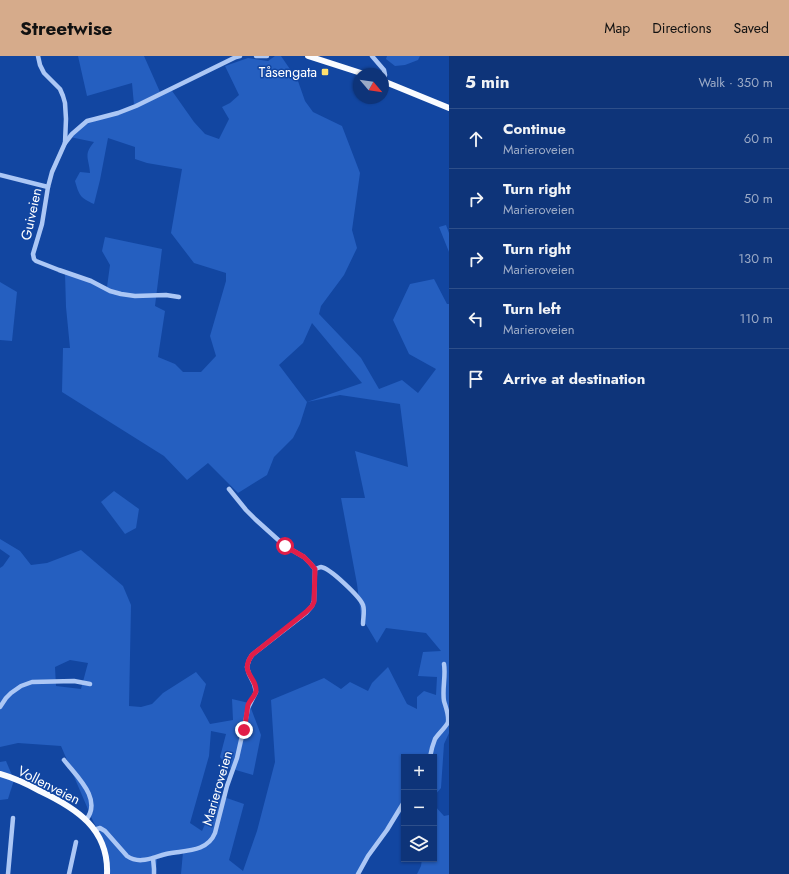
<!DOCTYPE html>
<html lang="en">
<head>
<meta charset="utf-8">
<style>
  :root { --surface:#0e3479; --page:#173c7e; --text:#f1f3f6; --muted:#9baac6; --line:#2e4f8a; --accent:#d6ab8b }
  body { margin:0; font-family:Jost,sans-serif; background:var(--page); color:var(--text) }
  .controls { position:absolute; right:12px; bottom:12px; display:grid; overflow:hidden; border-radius:0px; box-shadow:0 1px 3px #0004 }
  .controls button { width:36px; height:36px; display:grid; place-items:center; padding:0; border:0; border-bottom:1px solid var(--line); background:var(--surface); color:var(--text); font:20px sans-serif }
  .compass { position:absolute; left:353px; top:12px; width:36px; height:36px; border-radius:50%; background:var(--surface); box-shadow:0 1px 3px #0004; rotate:119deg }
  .stop { position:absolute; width:12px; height:12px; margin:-9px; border:3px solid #e11d48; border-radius:50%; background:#fff }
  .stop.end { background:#e11d48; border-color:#fff; box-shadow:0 1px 4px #0008 }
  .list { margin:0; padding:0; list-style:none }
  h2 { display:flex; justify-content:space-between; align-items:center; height:52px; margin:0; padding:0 16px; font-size:17px }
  h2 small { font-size:13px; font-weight:400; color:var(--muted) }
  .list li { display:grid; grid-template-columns:26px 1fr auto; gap:12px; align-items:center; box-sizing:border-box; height:60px; padding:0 16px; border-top:1px solid var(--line) }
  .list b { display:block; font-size:15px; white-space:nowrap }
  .list p { margin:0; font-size:13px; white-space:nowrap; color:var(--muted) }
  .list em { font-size:13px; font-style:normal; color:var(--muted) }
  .icon { flex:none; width:22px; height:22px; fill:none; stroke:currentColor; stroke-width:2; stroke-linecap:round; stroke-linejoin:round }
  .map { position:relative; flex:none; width:449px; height:818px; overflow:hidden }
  header { display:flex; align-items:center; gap:24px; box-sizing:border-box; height:56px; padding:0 20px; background:var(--accent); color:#111 }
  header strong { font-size:19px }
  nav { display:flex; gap:22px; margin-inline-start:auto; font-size:14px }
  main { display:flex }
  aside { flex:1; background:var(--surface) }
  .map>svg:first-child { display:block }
  .green { fill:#255fc0; fill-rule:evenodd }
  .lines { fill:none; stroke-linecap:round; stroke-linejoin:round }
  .minor { stroke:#acc7f5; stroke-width:4.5 }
  .major { stroke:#f9fbff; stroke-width:6 }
  .route { stroke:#e11d48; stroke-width:5 }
  .poi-dot { fill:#ffe06f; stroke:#1246a1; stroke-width:1.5 }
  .labels { text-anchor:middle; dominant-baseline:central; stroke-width:3; stroke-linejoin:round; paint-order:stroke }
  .poi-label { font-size:14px; fill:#fff; stroke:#1246a1; text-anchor:end }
  .street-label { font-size:14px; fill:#fff; stroke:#1246a1 }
</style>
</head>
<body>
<header>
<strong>Streetwise</strong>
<nav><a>Map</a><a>Directions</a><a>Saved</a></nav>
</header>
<main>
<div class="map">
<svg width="449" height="818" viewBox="0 0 449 818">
  <rect width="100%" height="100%" fill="#1246a1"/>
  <!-- green -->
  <g class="green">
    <path d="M 78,0 L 144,0 L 160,36 L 134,49 L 132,27 L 87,40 Z"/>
    <path d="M 275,0 L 281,0 L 298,25 L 305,45 L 313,56 L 342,70 L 360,117 L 352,174 L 357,192 L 344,219 L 321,250 L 319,258 L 361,302 L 379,333 L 402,324 L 418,337 L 436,313 L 409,298 L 393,264 L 410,228 L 434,223 L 447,248 L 449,248 L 449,677 L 444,688 L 441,732 L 434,740 L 434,701 L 404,701 L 404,757 L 402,755 L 371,796 L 358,818 L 181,818 L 183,796 L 157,803 L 156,818 L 110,818 L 109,803 L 106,789 L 93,765 L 61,690 L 18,687 L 0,691 L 0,512 L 3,510 L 10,500 L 0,493 L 0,483 L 20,495 L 31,509 L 47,507 L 81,494 L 123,530 L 131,549 L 129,650 L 141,651 L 152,648 L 163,637 L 196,616 L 206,628 L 200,650 L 210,668 L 233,664 L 232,643 L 249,647 L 261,679 L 253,719 L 229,712 L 220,701 L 226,678 L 211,675 L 209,700 L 190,767 L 202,775 L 218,739 L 244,748 L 229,804 L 243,815 L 257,775 L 275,706 L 271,644 L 324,622 L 341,633 L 350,626 L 368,635 L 372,627 L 388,611 L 407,648 L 417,653 L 417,641 L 424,635 L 436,639 L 437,621 L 418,620 L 423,596 L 441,595 L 426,577 L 386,572 L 377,587 L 361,560 L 357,528 L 341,442 L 365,442 L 355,395 L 408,411 L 400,348 L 340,339 L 307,346 L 300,368 L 293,382 L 274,401 L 267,419 L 238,437 L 208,407 L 187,424 L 164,400 L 62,336 L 63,292 L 70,292 L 66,251 L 65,217 L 107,231 L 110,209 L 102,195 L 105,181 L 162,193 L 155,250 L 165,255 L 158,301 L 175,308 L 183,316 L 201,316 L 216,300 L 210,280 L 226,225 L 226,217 L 194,207 L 171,177 L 182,113 L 147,107 L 135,103 L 135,91 L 108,82 L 100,124 L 94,148 C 80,142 79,139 75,125 L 80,116 L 90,117 C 89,102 83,99 94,86 L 70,81 L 89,65 L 122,55 L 170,32 L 194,66 L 205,78 L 219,83 L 229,63 L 222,51 L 230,47 L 239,39 L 225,10 L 248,2 L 268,5 ZM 312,267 L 362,327 L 307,346 L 279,309 L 303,287 ZM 70,604 L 88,607 L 81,633 L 56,630 L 55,611 Z"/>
    <path d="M 387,0 L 420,0 L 418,4 L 405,9 L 395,10 L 386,3 Z"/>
    <path d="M 446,169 L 449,177 L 449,196 L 439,171 Z"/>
    <path d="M 0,226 L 17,236 L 12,285 L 0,284 Z"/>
    <path d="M 114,435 L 139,453 L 136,472 L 125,478 L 101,446 Z"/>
    <path d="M 6,705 L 14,724 L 8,743 L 0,744 L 0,706 Z"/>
    <path d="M 434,749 L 444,760 L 449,759 L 449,818 L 417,818 L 421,810 L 422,803 L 434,803 Z"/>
  </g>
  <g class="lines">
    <!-- minor -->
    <g class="minor">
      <path d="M 38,0 L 40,9 L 44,17 L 60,33 L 63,40 L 65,47 L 66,63 L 65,87 L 52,116 L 48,131 L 42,168 L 33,198 L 34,203 L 36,205 L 59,214 L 91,225 L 110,235 L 121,238 L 135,240 L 166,239 L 179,241"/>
      <path d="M 256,0 L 267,0"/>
      <path d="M 372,0 L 384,14 L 385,19 L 383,25"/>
      <path d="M 65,87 L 72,78 L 87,65 L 95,63 L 118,57 L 136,50 L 236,1 L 240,0"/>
      <path d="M 0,119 L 48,131"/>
      <path d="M 315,513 C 316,513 320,511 321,511 C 330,512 360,541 363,549 C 365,555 363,562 363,568"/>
      <path d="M 0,651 L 6,642 L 11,637 L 21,630 L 32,626 L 74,625 L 90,628"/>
      <path d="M 430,701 C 431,695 433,688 435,683 C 438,678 447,670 448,666 C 449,659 446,652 444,645 C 442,633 446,620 444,608"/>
      <path d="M 64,704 C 76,720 103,743 86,764"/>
      <path d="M 94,774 L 100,772 L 105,775 L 127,800 C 140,809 153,801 166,798 C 183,794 207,797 215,777 L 227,730 L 237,702 L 246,662 L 248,652 L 256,636 L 254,628 L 249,618 L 247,611 L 249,604 L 252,599 L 306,557 L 312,550 L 314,545 L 315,513 L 310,507 L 304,501 L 285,490 L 255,463 L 246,454 L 229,433"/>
      <path d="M 153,802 L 154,813 L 154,818"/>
      <path d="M 8,818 L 13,762"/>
      <path d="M 69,818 L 76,786"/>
      <path d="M 358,818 L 368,800 L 387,774 L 404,746"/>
    </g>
    <!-- major -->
    <g class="major">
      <path d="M 308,0 L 364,18"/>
      <path d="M 383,25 L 449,52"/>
      <path d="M 0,718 C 14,722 27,728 40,735 C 76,752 109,773 107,818"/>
    </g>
  </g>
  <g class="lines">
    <!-- route -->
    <path class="route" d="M 244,674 C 244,670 246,666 246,662 C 247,658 247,653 248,649 C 250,644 255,640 256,635 C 257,621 239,617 252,599 L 306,556 L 312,550 L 314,546 L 315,513 L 310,507 L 304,501 L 285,490"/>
  </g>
  <!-- markers -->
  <rect class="poi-dot" x="321" y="12" width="8" height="8" rx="2"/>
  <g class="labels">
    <!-- poi labels -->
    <g class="poi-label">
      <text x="317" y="16">Tåsengata</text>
    </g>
    <!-- street labels -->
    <g class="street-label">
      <text transform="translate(31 158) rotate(-78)">Guiveien</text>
      <text transform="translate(49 729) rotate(27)">Vollenveien</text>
      <text transform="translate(217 732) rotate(-74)">Marieroveien</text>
    </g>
  </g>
</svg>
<div class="controls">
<button>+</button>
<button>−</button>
<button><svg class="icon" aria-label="layers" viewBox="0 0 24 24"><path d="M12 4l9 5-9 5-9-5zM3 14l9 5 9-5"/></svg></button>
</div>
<svg class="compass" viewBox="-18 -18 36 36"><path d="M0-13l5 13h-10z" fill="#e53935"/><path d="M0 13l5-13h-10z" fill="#9baac6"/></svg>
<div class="stop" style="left:285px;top:490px"></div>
<div class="stop end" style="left:244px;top:674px"></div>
</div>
<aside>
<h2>5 min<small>Walk · 350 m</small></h2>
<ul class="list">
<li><svg class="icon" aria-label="ahead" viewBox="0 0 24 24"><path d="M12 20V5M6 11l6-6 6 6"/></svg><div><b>Continue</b><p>Marieroveien</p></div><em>60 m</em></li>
<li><svg class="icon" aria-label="right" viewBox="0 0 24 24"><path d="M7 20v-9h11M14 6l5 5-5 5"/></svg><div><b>Turn right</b><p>Marieroveien</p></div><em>50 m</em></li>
<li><svg class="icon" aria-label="right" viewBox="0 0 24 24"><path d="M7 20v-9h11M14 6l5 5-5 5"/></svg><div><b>Turn right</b><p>Marieroveien</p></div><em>130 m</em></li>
<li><svg class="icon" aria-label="left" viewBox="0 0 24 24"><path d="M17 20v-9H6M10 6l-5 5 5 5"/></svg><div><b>Turn left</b><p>Marieroveien</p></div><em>110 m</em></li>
<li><svg class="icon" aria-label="arrive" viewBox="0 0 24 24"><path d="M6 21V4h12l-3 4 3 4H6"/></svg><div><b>Arrive at destination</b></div></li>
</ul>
</aside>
</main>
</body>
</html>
